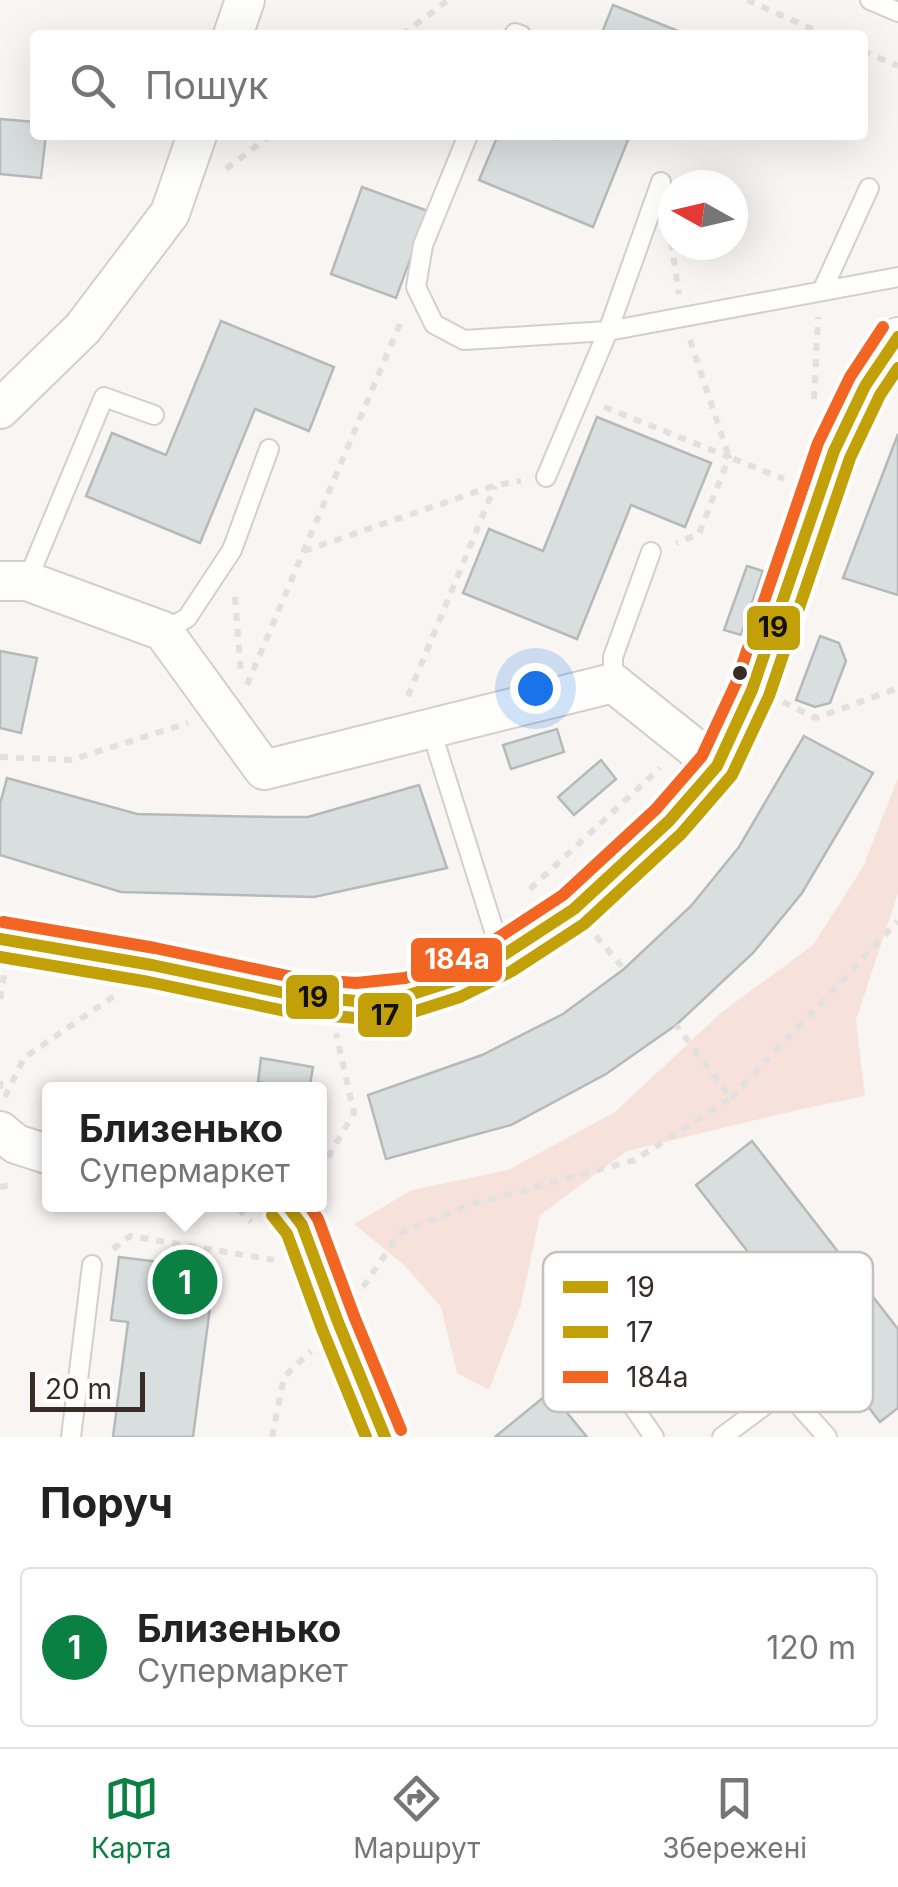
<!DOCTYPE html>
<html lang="uk">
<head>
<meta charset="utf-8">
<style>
  :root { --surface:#fff; --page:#f2f2f2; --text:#222; --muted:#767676; --line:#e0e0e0; --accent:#0b8043 }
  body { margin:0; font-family:Inter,sans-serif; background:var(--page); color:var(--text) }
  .compass { position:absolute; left:658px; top:170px; width:90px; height:90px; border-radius:50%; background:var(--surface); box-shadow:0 10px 40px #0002; rotate:278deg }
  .scale { position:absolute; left:30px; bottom:25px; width:115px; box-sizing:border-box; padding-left:10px; border:5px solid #382c27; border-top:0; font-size:28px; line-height:35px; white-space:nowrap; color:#382c27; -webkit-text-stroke:8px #fff; paint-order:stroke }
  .you { position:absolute; left:535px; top:688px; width:35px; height:35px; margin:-25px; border:8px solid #fff; border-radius:50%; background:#1a73e8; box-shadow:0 0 0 15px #1a73e833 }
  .badge { display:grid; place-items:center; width:65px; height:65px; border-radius:50%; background:var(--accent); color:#fff; font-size:32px; font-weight:700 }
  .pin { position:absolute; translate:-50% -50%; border:5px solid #fff; box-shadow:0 2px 10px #0006 }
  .popup { position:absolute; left:42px; top:1082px; width:285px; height:130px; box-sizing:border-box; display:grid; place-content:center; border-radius:10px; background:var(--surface); filter:drop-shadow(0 2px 8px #0005); font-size:32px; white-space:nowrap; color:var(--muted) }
  .popup b { font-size:38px; color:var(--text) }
  .popup::after { content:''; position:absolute; left:50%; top:100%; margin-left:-20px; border:20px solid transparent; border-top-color:var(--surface) }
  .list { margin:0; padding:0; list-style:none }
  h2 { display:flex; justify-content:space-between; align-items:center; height:130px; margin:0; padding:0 40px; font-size:42px }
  h2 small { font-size:32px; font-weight:400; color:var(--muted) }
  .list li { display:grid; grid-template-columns:65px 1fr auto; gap:30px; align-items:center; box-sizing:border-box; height:160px; margin:0 20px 20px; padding:0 20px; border:2px solid var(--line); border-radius:10px }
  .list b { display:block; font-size:38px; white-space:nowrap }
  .list p { margin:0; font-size:32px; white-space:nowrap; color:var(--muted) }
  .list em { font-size:32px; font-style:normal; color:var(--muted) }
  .icon { flex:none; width:55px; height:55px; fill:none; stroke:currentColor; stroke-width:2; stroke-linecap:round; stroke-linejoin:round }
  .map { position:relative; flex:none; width:898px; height:1437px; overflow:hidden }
  .search { position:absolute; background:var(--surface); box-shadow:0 10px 40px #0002; left:30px; right:30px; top:30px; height:110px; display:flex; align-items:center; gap:25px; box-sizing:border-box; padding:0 35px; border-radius:10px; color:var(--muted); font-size:38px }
  .sheet { height:310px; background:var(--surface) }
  nav { display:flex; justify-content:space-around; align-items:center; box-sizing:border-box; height:140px; border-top:2px solid var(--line); background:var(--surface); font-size:28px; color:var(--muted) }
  nav a { display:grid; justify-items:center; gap:5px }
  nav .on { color:var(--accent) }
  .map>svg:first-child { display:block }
  .green { fill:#f6e2da }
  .building { fill:#d9dedf; stroke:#b4baba; stroke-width:2.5 }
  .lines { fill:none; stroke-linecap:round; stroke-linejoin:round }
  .lane-casing { stroke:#d6cecb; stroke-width:22 }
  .street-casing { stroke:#d6cecb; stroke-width:42 }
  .path { stroke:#e2e1e0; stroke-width:6; stroke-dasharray:8 8; stroke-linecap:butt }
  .lane { stroke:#fefefd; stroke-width:18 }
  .street { stroke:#fefefd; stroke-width:38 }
  .bus-1-casing { stroke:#fff; stroke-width:20 }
  .bus-2-casing { stroke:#fff; stroke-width:20 }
  .bus-3-casing { stroke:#fff; stroke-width:20 }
  .bus-1 { stroke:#c1a008; stroke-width:12 }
  .bus-2 { stroke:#c1a008; stroke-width:12 }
  .bus-3 { stroke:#f26522; stroke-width:12 }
  .bus-dot { fill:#382c27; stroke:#fff; stroke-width:4 }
  .key { fill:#fff; stroke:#c3c0be; stroke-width:2.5 }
  .key-label { font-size:28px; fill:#382c27 }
  .line-badge { stroke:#fff; stroke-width:4 }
  .badge-label { font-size:28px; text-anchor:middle; font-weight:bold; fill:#fff }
  .pale-badge-label { font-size:28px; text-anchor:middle; font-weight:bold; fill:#111 }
</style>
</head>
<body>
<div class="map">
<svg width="898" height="1437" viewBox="0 0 898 1437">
  <rect width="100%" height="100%" fill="#f9f5f3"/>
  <!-- green -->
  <path class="green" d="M 898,778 L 898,893 L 856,1020 L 865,1096 L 802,1109 L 627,1151 L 540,1215 L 521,1305 L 489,1390 L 457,1373 L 441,1307 L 404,1265 L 354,1224 L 412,1190 L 508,1170 L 615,1112 L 722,1012 L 813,945 L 863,867 Z"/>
  <!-- building -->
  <g class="building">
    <path d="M 613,5 L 688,35 L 601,35 Z"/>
    <path d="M 0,119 L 35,122 L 35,135 L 46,135 L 41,178 L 0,174 Z"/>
    <path d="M 498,135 L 550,135 L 559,139 L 561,135 L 630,135 L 593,227 L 479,180 Z"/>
    <path d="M 362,187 L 428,211 L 396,298 L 331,274 Z"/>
    <path d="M 221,321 L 334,367 L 309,431 L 255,409 L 200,543 L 86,496 L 112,433 L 166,455 Z"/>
    <path d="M 597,417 L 711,463 L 685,527 L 631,505 L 577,639 L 463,593 L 489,529 L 543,551 Z"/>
    <path d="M 898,434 L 898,595 L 843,578 Z"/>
    <path d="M 747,566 L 763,571 L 741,635 L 724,630 Z"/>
    <path d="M 820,636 L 839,643 L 846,661 L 830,703 L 815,707 L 796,700 Z"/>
    <path d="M 0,651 L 37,658 L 21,733 L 0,728 Z"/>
    <path d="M 557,729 L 564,752 L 511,769 L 503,745 Z"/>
    <path d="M 804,736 L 873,773 L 802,893 L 753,953 L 676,1025 L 606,1074 L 511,1125 L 386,1159 L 368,1095 L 482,1055 L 563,1014 L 624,969 L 691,906 L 739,847 Z"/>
    <path d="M 601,760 L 616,779 L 574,815 L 558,797 Z"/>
    <path d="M 7,778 L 137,814 L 272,817 L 308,817 L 419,785 L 447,868 L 314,897 L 121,892 L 0,855 L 0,804 Z"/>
    <path d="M 261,1058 L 313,1067 L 309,1090 L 258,1082 Z"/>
    <path d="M 752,1141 L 898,1329 L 898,1408 L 880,1422 L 696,1185 Z"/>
    <path d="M 119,1257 L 215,1269 L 193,1437 L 113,1437 L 128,1322 L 111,1320 Z"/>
    <path d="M 550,1392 L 587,1437 L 495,1437 Z"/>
  </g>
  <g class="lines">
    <defs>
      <g id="lane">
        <path d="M 870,0 L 898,12"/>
        <path d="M 514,35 L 515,33 L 521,35"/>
        <path d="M 468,135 L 423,245 L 416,287 L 434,324 L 464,340 L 608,331 L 661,182"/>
        <path d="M 822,291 L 869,188"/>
        <path d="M 546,477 L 608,331 L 898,277"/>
        <path d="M 27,581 L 104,397 L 154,415"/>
        <path d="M 163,631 L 187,618 L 232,550 L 269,449"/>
        <path d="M 613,683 L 613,657 L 651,552"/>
        <path d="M 437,749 L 502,956"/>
        <path d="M 71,1437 L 92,1265"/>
        <path d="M 654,1437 L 617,1383 L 625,1355 L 685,1306 L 713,1308 L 827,1437"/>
        <path d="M 722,1437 L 785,1390"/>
      </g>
      <g id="street">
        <path d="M 233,35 L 245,0"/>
        <path d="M 0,409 L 83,328 L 170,213 L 197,135"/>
        <path d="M 0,581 L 27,581 L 163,631 L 264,770 L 613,683 L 717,766"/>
        <path d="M 0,939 L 152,965 L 299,996 L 356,1001 L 409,995 L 453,981 L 502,956 L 574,909 L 669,821 L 717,766 L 752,690 L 834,451 L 865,386 L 898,337"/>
        <path d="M 0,1131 L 16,1144 L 50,1155"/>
        <path d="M 286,1204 L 302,1225 L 338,1322 L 385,1437"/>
      </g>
    </defs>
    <!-- lane casing -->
    <use href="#lane" class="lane-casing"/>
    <!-- street casing -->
    <use href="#street" class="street-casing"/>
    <!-- path -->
    <g class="path">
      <path d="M 747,0 L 826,35"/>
      <path d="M 402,35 L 448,0"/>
      <path d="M 863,51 L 898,66"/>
      <path d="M 226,169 L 271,135"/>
      <path d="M 671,242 L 679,294"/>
      <path d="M 690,340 L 729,457 L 784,479"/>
      <path d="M 814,399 L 818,317"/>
      <path d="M 604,407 L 729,457 L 699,534 L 676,543"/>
      <path d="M 304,551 L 496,485 L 521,481"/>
      <path d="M 235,597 L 241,674"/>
      <path d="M 247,685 L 402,319"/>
      <path d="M 408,696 L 495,486"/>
      <path d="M 783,702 L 816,718 L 898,688"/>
      <path d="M 0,757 L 71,760 L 188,723"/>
      <path d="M 530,889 L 660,768"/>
      <path d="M 596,936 L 624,969"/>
      <path d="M 0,999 L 4,975"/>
      <path d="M 0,1081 L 1,1096"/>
      <path d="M 5,1097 L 24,1058 L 114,996"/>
      <path d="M 731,1098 L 898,921"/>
      <path d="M 320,1171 L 354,1113 L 336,1033"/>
      <path d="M 0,1187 L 14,1184"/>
      <path d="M 223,1204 L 240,1210 L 251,1222"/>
      <path d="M 113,1249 L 130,1236 L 274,1260"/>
      <path d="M 363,1287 L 400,1233 L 472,1204 L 635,1160 L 731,1098 L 676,1025"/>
      <path d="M 272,1437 L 284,1377 L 311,1351"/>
    </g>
    <!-- lane -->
    <use href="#lane" class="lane"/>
    <!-- street -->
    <use href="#street" class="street"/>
    <defs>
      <g id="bus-1">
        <path d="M 0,939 L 152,965 L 299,996 L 356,1001 L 409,995 L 453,981 L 502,956 L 574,909 L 669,821 L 717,766 L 752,690 L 834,451 L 865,386 L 898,337"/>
        <path d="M 286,1204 L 302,1225 L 338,1322 L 385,1437"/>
      </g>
      <g id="bus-2">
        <path d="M 0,957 L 149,982 L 295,1013 L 356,1018 L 413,1012 L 460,997 L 512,971 L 584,924 L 681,834 L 732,775 L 769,696 L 850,458 L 880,395 L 898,368"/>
        <path d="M 272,1215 L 287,1234 L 322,1329 L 366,1437"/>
      </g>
      <g id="bus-3">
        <path d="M 3,922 L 155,948 L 302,979 L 356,983 L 405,978 L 446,965 L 493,941 L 563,895 L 656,809 L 702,756 L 736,683 L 818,443 L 850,377 L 883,327"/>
        <path d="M 308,1204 L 318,1219 L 354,1316 L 401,1430"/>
      </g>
    </defs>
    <!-- bus-1 casing -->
    <use href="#bus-1" class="bus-1-casing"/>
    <!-- bus-2 casing -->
    <use href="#bus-2" class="bus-2-casing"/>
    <!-- bus-3 casing -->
    <use href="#bus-3" class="bus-3-casing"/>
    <!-- bus-1 -->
    <use href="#bus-1" class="bus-1"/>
    <!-- bus-2 -->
    <use href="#bus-2" class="bus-2"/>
    <!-- bus-3 -->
    <use href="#bus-3" class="bus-3"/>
  </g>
  <!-- markers -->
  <circle class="bus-dot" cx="740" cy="673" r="9"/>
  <!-- legend -->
  <rect x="543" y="1252" width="330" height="160" rx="15" class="key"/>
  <rect x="563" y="1281" width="45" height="12" fill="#c1a008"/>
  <rect x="563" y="1326" width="45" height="12" fill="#c1a008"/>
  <rect x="563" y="1371" width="45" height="12" fill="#f26522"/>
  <g class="key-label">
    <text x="626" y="1297">19</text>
    <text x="626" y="1342">17</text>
    <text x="626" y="1387">184а</text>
  </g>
  <g class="line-badge">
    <rect x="745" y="604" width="57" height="48" rx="10" fill="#c1a008"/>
    <rect x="409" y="936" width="95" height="48" rx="10" fill="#f26522"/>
    <rect x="284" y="973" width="57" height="48" rx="10" fill="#c1a008"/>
    <rect x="356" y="991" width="58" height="48" rx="10" fill="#c1a008"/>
  </g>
  <g class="badge-label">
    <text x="457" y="969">184а</text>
  </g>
  <g class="pale-badge-label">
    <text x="773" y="637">19</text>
    <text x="313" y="1007">19</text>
    <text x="385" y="1025">17</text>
  </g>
</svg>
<svg class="compass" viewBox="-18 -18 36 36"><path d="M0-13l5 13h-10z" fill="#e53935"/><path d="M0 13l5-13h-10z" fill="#767676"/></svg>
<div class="scale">20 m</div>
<div class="you"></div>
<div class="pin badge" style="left:185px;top:1282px">1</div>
<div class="popup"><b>Близенько</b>Супермаркет</div>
<div class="search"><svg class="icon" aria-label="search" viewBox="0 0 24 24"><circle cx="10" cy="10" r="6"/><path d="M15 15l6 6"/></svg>Пошук</div>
</div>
<section class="sheet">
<h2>Поруч<small></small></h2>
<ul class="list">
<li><span class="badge">1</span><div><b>Близенько</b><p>Супермаркет</p></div><em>120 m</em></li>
</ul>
</section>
<nav>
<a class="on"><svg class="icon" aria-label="map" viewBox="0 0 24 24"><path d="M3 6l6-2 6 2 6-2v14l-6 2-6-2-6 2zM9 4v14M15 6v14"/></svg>Карта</a>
<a><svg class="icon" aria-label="directions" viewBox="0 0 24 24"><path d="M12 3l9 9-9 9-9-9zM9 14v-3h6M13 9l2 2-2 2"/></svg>Маршрут</a>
<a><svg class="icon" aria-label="saved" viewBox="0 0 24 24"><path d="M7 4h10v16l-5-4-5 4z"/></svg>Збережені</a>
</nav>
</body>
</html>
